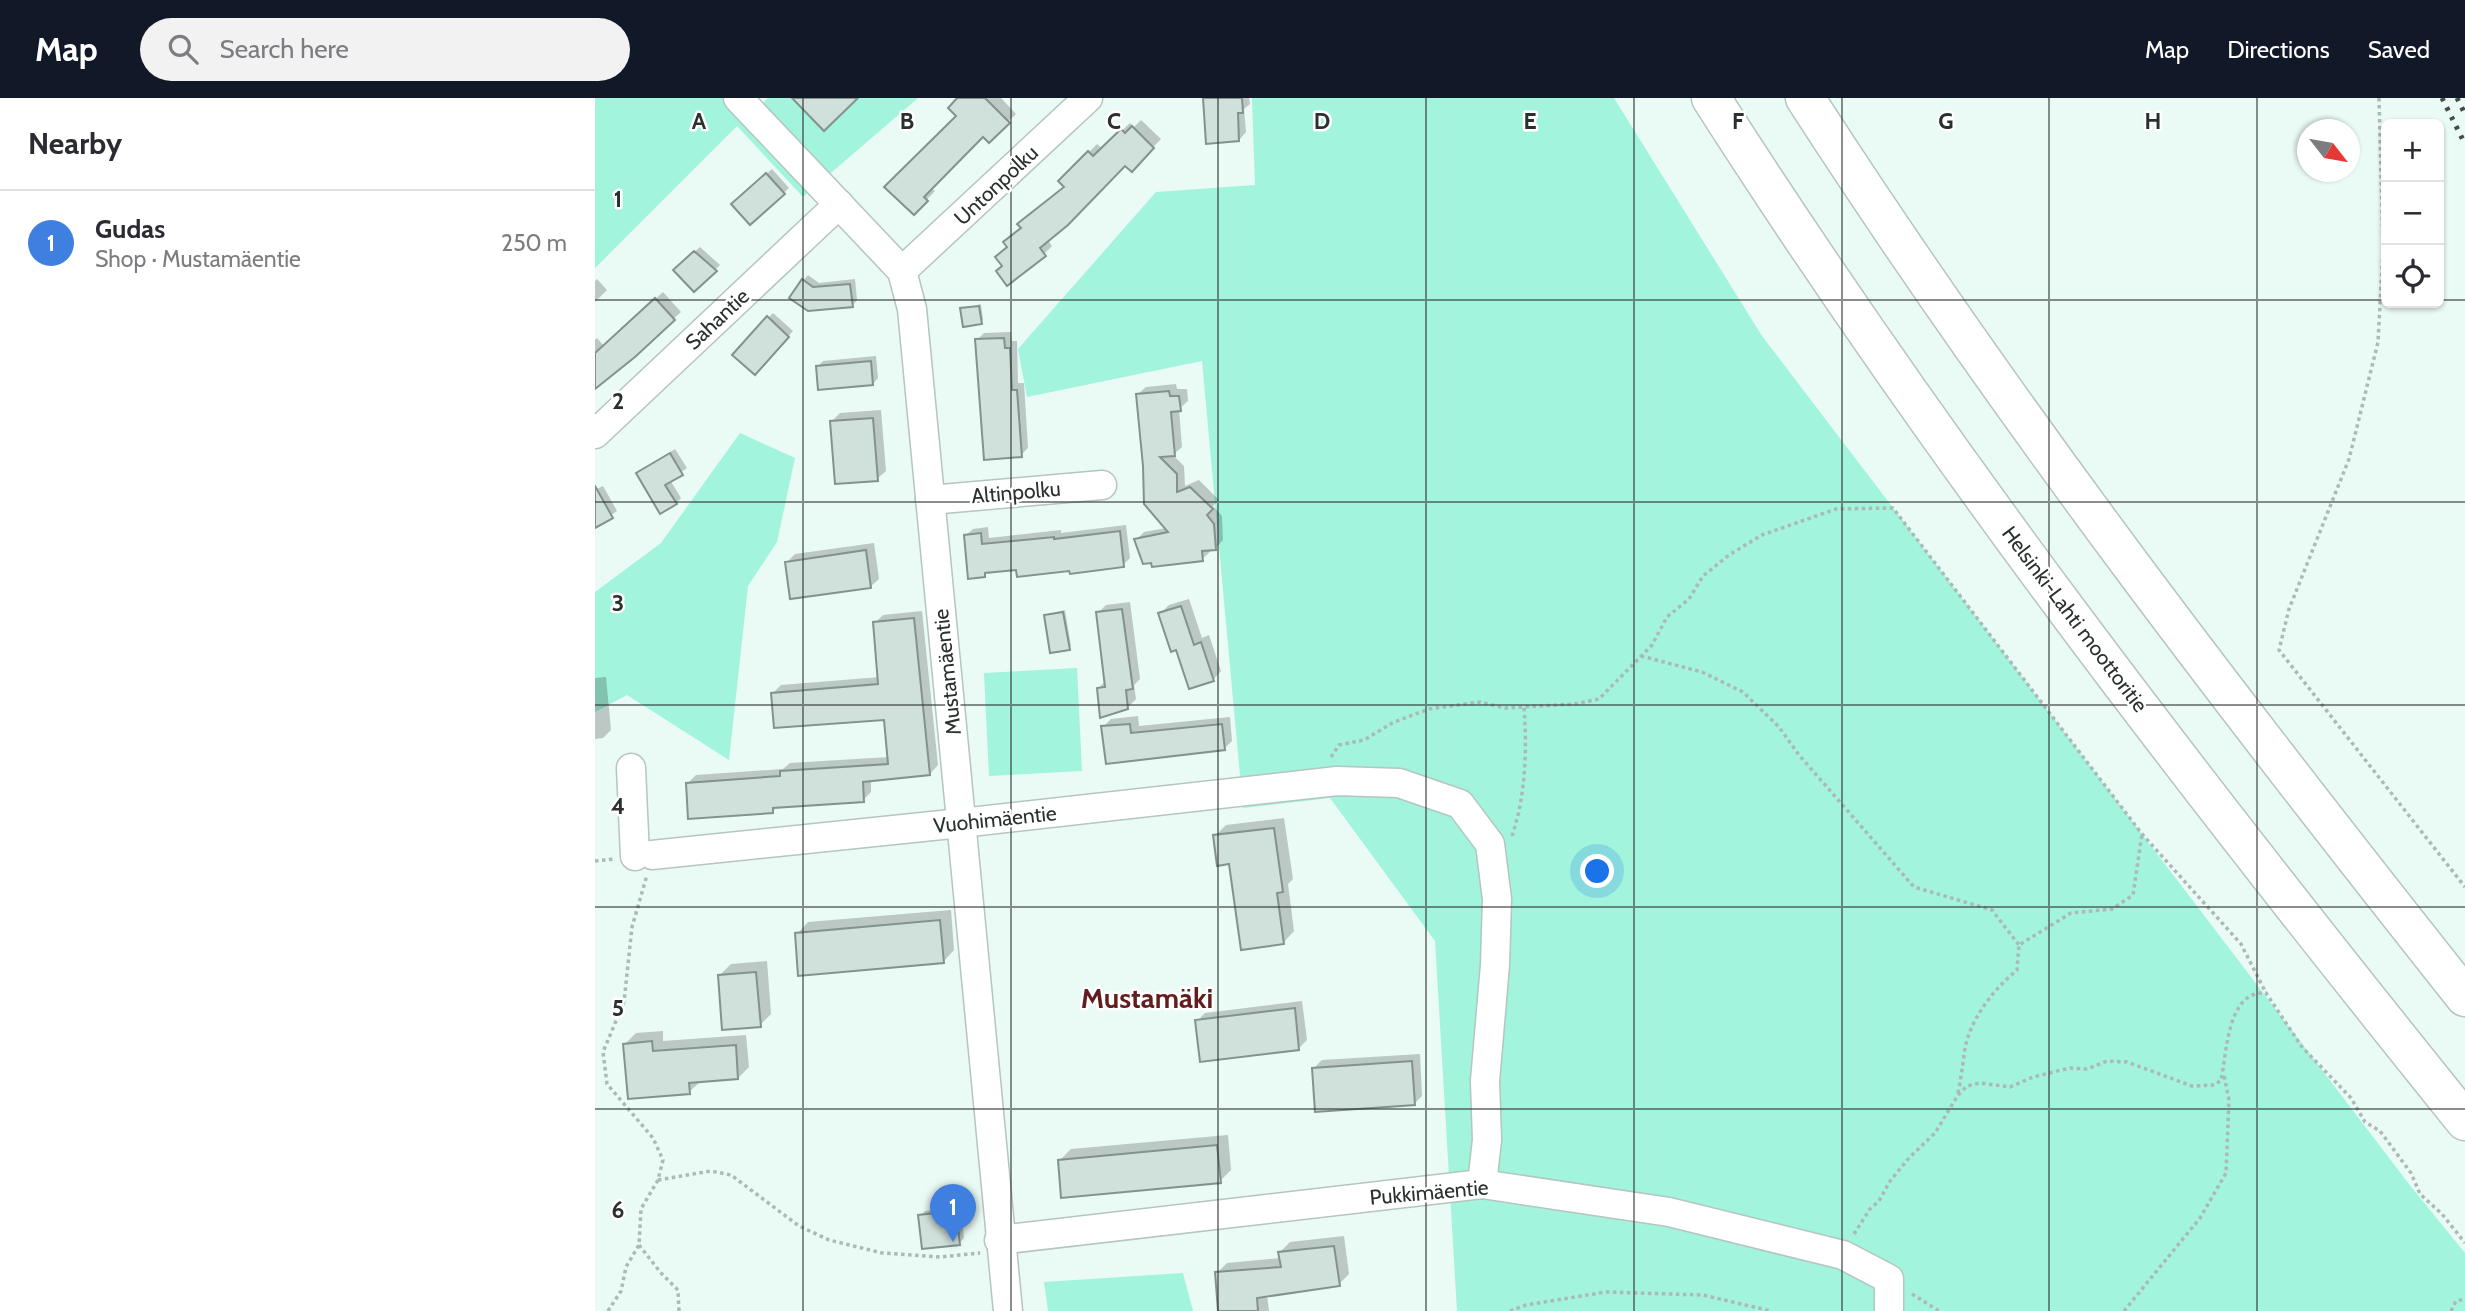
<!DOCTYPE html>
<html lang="en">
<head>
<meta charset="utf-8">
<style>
  :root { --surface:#fff; --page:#f2f2f3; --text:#2b2b33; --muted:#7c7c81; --line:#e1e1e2; --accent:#111827 }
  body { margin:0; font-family:Cabin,sans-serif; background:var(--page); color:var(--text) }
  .controls { position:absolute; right:21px; top:21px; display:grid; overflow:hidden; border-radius:10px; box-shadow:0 2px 5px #0004 }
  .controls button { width:63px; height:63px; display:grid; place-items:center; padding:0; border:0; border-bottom:2px solid var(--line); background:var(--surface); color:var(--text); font:35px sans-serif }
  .compass { position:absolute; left:1702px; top:21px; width:63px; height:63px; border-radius:50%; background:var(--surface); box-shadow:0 2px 5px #0004; rotate:121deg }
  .you { position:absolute; left:1003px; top:774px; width:24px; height:24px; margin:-18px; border:5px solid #fff; border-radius:50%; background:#1a73e8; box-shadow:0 0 0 10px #1a73e833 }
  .badge { display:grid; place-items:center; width:46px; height:46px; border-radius:50%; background:var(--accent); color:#fff; font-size:23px; font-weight:700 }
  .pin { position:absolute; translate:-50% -58px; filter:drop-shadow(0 2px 4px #0008) }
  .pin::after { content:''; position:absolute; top:37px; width:24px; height:21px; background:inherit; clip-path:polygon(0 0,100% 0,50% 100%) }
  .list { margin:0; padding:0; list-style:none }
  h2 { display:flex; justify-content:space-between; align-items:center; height:91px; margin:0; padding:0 28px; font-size:30px }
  h2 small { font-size:23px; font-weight:400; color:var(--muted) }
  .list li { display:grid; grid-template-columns:46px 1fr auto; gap:21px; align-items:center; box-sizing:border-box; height:105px; padding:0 28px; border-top:2px solid var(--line) }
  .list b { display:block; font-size:26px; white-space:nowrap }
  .list p { margin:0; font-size:23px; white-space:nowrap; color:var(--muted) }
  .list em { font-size:23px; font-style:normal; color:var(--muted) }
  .icon { flex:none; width:38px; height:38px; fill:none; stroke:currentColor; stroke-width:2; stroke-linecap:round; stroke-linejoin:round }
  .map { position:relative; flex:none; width:1870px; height:1213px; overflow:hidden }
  header { display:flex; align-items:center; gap:42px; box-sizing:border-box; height:98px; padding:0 35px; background:var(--accent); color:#fff }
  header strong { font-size:33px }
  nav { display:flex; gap:38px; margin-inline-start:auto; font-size:24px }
  .search { width:490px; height:63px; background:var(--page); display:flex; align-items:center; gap:18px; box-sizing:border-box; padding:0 24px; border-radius:38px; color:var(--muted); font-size:26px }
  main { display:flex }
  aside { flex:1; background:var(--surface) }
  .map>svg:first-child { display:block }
  .green { fill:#a2f4dc }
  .shadow { fill:#0003 }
  .building { fill:#d0e0db; stroke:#83928d; stroke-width:2 }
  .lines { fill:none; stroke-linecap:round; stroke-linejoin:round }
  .minor-casing { stroke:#b5c5bf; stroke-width:31 }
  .highway-casing { stroke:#b5c5bf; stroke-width:41 }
  .path { stroke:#acb9b5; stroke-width:3.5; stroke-dasharray:3.5 3.5; stroke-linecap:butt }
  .minor { stroke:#fff; stroke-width:28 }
  .highway { stroke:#fff; stroke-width:38 }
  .rail { stroke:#444b49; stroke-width:5; stroke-dasharray:3.5 7; stroke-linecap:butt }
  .grid { fill:none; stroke:#2a302e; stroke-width:2; stroke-opacity:0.55 }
  .labels { text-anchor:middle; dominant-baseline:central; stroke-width:5; stroke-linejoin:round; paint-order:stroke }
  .street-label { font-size:21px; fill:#2a302e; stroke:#fff }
  .district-label { font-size:28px; font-weight:bold; fill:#621d1d; stroke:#fff }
  .grid-label { font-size:23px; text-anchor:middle; font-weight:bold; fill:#2a302e; stroke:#fff; stroke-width:5; stroke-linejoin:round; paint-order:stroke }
</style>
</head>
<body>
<header>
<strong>Map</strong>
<div class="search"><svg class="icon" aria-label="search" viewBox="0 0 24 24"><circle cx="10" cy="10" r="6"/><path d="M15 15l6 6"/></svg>Search here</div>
<nav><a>Map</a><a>Directions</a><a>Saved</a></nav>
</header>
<main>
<aside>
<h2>Nearby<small></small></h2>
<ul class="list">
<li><span class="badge" style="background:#3f7fe0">1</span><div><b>Gudas</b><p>Shop · Mustamäentie</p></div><em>250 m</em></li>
</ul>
</aside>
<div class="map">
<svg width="1870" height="1213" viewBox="0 0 1870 1213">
  <rect width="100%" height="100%" fill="#eafaf5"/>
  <!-- green -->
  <g class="green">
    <path d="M 0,0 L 132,0 L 152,19 L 173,0 L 323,0 L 208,99 L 142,28 L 0,170 Z"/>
    <path d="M 657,0 L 1019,0 L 1167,238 L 1817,1090 L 1870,1155 L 1870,1213 L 862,1213 L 840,843 L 735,700 L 648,710 L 607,263 L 432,299 L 423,251 L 561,94 L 660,87 Z"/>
    <path d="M 145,335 L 200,360 L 182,444 L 153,488 L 134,662 L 32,597 L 0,614 L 0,494 L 66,445 Z"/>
    <path d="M 482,570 L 487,673 L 394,678 L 389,575 Z"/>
    <path d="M 588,1175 L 598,1213 L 453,1213 L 449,1184 Z"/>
  </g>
  <!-- shadow -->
  <g class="shadow">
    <path d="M 365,0 L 406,0 L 421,16 L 394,43 L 388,37 L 336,90 L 340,93 L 319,115 L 363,18 Z"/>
    <path d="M 610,0 L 654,0 L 655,6 L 649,11 L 651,34 L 644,42 Z"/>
    <path d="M 546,22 L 566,41 L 537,71 L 530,65 L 452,141 L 457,148 L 449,156 L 409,168 L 414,148 L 433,118 L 471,88 L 466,83 L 502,46 L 508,51 L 535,25 L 539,29 Z"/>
    <path d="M 177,71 L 194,90 L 155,125 L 138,106 Z"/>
    <path d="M 105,149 L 125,167 L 99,192 L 80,172 Z"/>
    <path d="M 213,177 L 224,185 L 260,181 L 262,202 L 257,208 L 214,211 L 208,183 Z"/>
    <path d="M 2,181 L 12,192 L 0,204 L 0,183 Z"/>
    <path d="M 68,194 L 86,214 L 39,257 L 0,289 L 0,242 L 2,240 L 9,248 Z"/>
    <path d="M 386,206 L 388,222 L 386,224 L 367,211 Z"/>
    <path d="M 178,215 L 198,233 L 165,270 L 140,256 Z"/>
    <path d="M 416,234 L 417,243 L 422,243 L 423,285 L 429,285 L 433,350 L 426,357 L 382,242 L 389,235 Z"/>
    <path d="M 281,258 L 283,280 L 278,286 L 223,268 L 228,263 Z"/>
    <path d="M 581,286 L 582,291 L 592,291 L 593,303 L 584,311 L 587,349 L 578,357 L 589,368 L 590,388 L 604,382 L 624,402 L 618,408 L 627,418 L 628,442 L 621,450 L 615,451 L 615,454 L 607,461 L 541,442 L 549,434 L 571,430 L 543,296 L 551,289 Z"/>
    <path d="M 286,312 L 291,373 L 282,381 L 237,323 L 245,315 Z"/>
    <path d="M 80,351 L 92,370 L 75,382 L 86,400 L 81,405 L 43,375 Z"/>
    <path d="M 8,388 L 22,413 L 0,428 L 0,392 Z"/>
    <path d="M 531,427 L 535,460 L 528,467 L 476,471 L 423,470 L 394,473 L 389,477 L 370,438 L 378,431 L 393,429 L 394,440 L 466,432 L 466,435 Z"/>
    <path d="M 279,445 L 284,481 L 275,489 L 192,464 L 200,456 Z"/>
    <path d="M 594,501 L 607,540 L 614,537 L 626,573 L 618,582 L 582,550 L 565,516 L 574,507 Z"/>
    <path d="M 535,504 L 545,581 L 539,587 L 541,601 L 532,610 L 503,590 L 511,583 L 503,515 L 511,507 Z"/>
    <path d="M 470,512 L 476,548 L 474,550 L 451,517 Z"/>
    <path d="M 327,513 L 343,667 L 335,676 L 276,681 L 276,694 L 268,702 L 183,708 L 177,714 L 93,685 L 101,677 L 188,671 L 195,665 L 294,659 L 290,620 L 178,595 L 186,587 L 285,579 L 280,525 L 288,517 Z"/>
    <path d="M 11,579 L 16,632 L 8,640 L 0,641 L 0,580 Z"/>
    <path d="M 543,618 L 544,628 L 635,619 L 637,643 L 629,651 L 513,664 L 508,629 L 516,621 Z"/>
    <path d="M 689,720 L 698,781 L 693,786 L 699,833 L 688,845 L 620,738 L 631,727 Z"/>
    <path d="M 356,812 L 359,852 L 348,864 L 202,836 L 213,824 Z"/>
    <path d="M 172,863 L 176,916 L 165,927 L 125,877 L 136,866 Z"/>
    <path d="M 707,903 L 712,942 L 704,950 L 602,923 L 610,915 Z"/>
    <path d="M 68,933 L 68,943 L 151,937 L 154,969 L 143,980 L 106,983 L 94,994 L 30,946 L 41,935 Z"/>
    <path d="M 825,956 L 827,998 L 819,1006 L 719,970 L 727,962 Z"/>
    <path d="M 633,1037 L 636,1072 L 625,1083 L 465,1062 L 476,1051 Z"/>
    <path d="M 366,1109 L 369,1140 L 364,1145 L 325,1118 L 330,1113 Z"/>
    <path d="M 749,1138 L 754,1176 L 744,1186 L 672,1197 L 674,1213 L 625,1213 L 622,1175 L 632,1165 L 686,1160 L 685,1154 L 695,1144 Z"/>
  </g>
  <!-- building -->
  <g class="building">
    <path d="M 197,0 L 263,0 L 229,33 Z"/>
    <path d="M 362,0 L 390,0 L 415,25 L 394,45 L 388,39 L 329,99 L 333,103 L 319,117 L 289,89 L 361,18 L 353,10 Z"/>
    <path d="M 608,0 L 647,0 L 648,15 L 643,15 L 644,43 L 611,46 Z"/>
    <path d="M 537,28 L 559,50 L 537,74 L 530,68 L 473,127 L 445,150 L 451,158 L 412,188 L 401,173 L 407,168 L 400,159 L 412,149 L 408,144 L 426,130 L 422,126 L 469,89 L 463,83 L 493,53 L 498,58 L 526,31 L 530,35 Z"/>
    <path d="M 171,75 L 190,96 L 155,127 L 136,106 Z"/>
    <path d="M 99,153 L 122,173 L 99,194 L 78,172 Z"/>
    <path d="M 207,181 L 218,189 L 255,186 L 258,209 L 213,213 L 194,200 Z"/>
    <path d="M 60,200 L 80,222 L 40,259 L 0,291 L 0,255 Z"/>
    <path d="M 384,208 L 387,226 L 368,229 L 365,210 Z"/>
    <path d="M 172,218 L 194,239 L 160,277 L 137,257 Z"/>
    <path d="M 409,240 L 410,250 L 415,250 L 417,292 L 422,292 L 427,359 L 389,362 L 380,241 Z"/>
    <path d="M 276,263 L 278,287 L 223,292 L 221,268 Z"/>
    <path d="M 574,293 L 575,298 L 584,298 L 586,313 L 576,314 L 580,358 L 565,359 L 582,376 L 582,394 L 595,389 L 618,411 L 612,417 L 619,426 L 621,452 L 607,453 L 608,463 L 557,469 L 556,465 L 548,466 L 539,441 L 573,434 L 549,406 L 548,368 L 541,296 Z"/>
    <path d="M 278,320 L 283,383 L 240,386 L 235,323 Z"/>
    <path d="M 75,355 L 88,377 L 70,387 L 82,406 L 65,416 L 41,375 Z"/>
    <path d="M 0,388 L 18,420 L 0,430 Z"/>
    <path d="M 525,433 L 529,469 L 475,476 L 474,473 L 422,479 L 421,472 L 390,475 L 390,479 L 373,481 L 369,437 L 386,435 L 387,446 L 459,439 L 459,441 Z"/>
    <path d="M 271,452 L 276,490 L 195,501 L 190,464 Z"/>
    <path d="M 586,508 L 599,547 L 606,544 L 619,583 L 594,591 L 581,552 L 576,554 L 563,515 Z"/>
    <path d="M 527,511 L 538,591 L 531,592 L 533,611 L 505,620 L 502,590 L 510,589 L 501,514 Z"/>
    <path d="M 468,514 L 475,552 L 455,555 L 449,517 Z"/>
    <path d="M 319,520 L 335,677 L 268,684 L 269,704 L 178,710 L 178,715 L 93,721 L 91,685 L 185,678 L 185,673 L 293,666 L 289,622 L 179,630 L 176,595 L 283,586 L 278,524 Z"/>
    <path d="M 535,626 L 536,635 L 627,626 L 630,652 L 511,666 L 506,628 Z"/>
    <path d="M 679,730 L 688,794 L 682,795 L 689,846 L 646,852 L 634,766 L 622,768 L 618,737 Z"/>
    <path d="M 345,822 L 349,865 L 203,878 L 200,835 Z"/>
    <path d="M 161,874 L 166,929 L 127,932 L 123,877 Z"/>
    <path d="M 700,910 L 704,952 L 605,964 L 600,922 Z"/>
    <path d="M 57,943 L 58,953 L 141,947 L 143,981 L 94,985 L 95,996 L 33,1001 L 28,946 Z"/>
    <path d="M 817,963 L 820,1007 L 720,1014 L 717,970 Z"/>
    <path d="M 622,1047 L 626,1085 L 466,1100 L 463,1062 Z"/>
    <path d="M 361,1113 L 365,1147 L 327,1151 L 323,1117 Z"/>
    <path d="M 739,1148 L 745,1188 L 662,1200 L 663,1213 L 623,1213 L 620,1174 L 686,1169 L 683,1154 Z"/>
  </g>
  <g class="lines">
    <defs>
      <g id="minor">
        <path d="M 143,0 L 307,173 L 317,211 L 413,1213"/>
        <path d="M 307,173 L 493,0"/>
        <path d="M 0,336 L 244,106"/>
        <path d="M 335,402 L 507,387"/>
        <path d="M 36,670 L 40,758"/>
        <path d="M 57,757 L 366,725 L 742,683 L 804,685 L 865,706 L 895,746 L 902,801 L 900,867 L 890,983 L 892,1042 L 887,1086"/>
        <path d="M 404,1142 L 887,1086 L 1074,1114 L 1248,1157 L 1294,1181 L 1294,1213"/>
      </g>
      <g id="highway">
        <path d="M 1116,0 C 1344,357 1604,693 1870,1023"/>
        <path d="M 1210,0 C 1412,313 1639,608 1870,899"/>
      </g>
    </defs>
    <!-- minor casing -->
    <use href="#minor" class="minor-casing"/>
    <!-- highway casing -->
    <use href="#highway" class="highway-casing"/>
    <!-- path -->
    <g class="path">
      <path d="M 1784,0 L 1788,151 L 1783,244 L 1754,361 L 1694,511 L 1684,552 L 1870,789"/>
      <path d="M 1046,558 L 1107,574 L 1148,594 L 1184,629 L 1204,657 L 1319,789 L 1397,812 L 1424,847"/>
      <path d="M 736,659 L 744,647 L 769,642 L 799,624 L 834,611 L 885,604 L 910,610 L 979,606 L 1004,601 L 1057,547 L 1072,519 L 1094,501 L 1108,478 L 1134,457 L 1167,437 L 1241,411 L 1298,410 L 1547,736 L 1646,846 L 1671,895"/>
      <path d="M 917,738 C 931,697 932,651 929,609"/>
      <path d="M 0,763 L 19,761"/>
      <path d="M 1363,995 C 1366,980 1368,965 1370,950 C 1376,920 1399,891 1422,872 L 1424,847 L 1476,815 L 1517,811 L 1538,797 L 1547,736"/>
      <path d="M 63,1082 L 116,1073 L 136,1077 L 204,1128 L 234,1142 L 287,1155 L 345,1159 L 385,1155"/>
      <path d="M 1259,1136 L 1275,1111 L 1284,1103 L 1295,1083 L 1314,1060 L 1340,1035 L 1363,997 L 1372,988 L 1385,985 L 1415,989 L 1438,979 L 1475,970 L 1492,971 L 1512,963 L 1532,964 L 1597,988 L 1620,987 L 1626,982 C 1632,955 1632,892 1671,895 L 1707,949 L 1756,1000 L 1770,1024 L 1785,1033 L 1816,1075 L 1825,1096 L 1847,1116 L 1870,1145"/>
      <path d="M 44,1147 L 66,1175 L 83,1192 L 84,1213"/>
      <path d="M 1317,1196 L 1344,1213"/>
      <path d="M 13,1213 L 26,1193 L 31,1169 L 44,1147 L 46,1111 L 63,1082 L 68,1062 L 58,1040 L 12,986 L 8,954 L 29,904 L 37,829 L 52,777"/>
      <path d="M 915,1213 L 931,1207 L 1011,1194 L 1108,1197 L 1176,1213"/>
      <path d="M 1529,1213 L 1605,1120 L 1631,1075 L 1634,1002 L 1629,977"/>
      <path d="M 1856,1213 L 1861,1203 L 1870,1201"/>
    </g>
    <!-- minor -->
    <use href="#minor" class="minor"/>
    <!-- highway -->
    <use href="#highway" class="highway"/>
    <!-- rail -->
    <g class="rail">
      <path d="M 1847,0 L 1870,46"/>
      <path d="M 1862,0 L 1870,16"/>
    </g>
  </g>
  <!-- grid -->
  <path class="grid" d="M 208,0 L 208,1213M 416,0 L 416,1213M 623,0 L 623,1213M 831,0 L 831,1213M 1039,0 L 1039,1213M 1247,0 L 1247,1213M 1454,0 L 1454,1213M 1662,0 L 1662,1213M 0,202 L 1791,202M 1844,202 L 1870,202M 0,404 L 1870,404M 0,607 L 1870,607M 0,809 L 1870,809M 0,1011 L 1870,1011"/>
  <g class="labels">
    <!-- street labels -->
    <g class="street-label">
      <text transform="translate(401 87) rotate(-43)">Untonpolku</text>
      <text transform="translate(122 221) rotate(-43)">Sahantie</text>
      <text transform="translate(421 394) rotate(-5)">Altinpolku</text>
      <text transform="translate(1480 521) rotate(53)">Helsinki-Lahti moottoritie</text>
      <text transform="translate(352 574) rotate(-96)">Mustamäentie</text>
      <text transform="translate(400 721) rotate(-6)">Vuohimäentie</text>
      <text transform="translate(834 1094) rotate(-5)">Pukkimäentie</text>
    </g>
    <!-- district labels -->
    <g class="district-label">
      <text x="552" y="900">Mustamäki</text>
    </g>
  </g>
  <g class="grid-label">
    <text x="104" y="31">A</text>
    <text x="312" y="31">B</text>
    <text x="519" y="31">C</text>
    <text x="727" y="31">D</text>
    <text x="935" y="31">E</text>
    <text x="1143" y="31">F</text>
    <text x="1351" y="31">G</text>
    <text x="1558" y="31">H</text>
    <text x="23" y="109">1</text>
    <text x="23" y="311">2</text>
    <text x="23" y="513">3</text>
    <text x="23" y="716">4</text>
    <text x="23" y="918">5</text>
    <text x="23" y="1120">6</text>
  </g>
</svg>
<div class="controls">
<button>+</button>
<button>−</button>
<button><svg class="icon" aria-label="locate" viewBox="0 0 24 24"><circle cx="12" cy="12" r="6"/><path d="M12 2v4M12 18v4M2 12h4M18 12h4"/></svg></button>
</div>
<svg class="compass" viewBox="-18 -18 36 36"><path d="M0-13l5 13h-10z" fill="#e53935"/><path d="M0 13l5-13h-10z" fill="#7c7c81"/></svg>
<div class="you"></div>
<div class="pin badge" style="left:358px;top:1144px;background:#3f7fe0">1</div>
</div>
</main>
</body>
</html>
